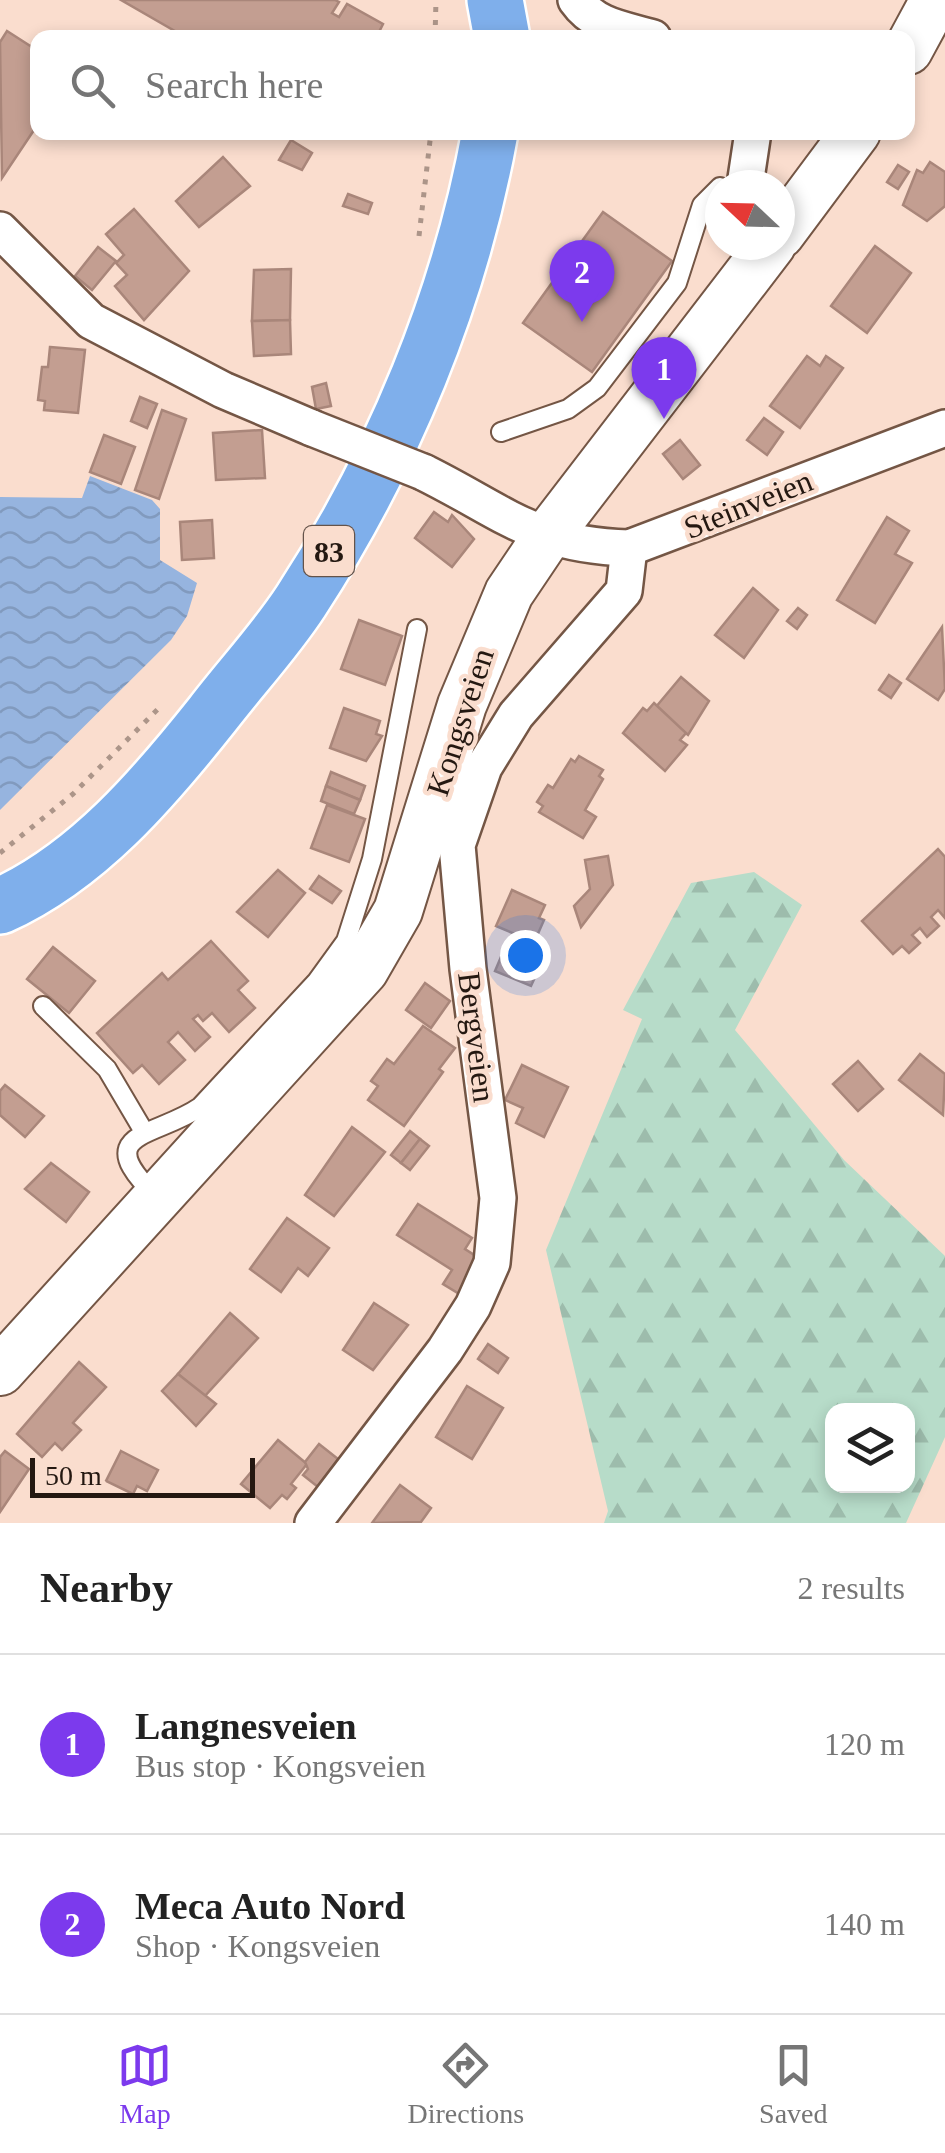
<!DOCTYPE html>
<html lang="en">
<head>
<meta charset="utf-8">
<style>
  :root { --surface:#fff; --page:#f6f6f6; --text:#222; --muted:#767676; --line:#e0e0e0; --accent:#7c3aed }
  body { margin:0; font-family:"Times New Roman",serif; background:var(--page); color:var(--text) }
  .controls { position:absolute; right:30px; bottom:30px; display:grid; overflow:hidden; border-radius:20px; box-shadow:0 5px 15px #0003 }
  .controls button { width:90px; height:90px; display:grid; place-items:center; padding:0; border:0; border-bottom:2px solid var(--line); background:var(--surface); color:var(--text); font:50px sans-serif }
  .compass { position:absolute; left:705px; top:170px; width:90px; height:90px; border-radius:50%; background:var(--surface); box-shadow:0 5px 15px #0003; rotate:292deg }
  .scale { position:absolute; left:30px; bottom:25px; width:225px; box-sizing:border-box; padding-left:10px; border:5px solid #241811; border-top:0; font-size:28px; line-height:35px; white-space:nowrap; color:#241811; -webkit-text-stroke:8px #faddce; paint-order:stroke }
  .you { position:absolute; left:525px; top:955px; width:35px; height:35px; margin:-25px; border:8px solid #fff; border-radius:50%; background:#1a73e8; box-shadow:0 0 0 15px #1a73e833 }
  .badge { display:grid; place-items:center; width:65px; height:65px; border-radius:50%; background:var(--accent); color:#fff; font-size:32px; font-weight:700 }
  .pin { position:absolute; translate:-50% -82px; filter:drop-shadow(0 2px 5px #0008) }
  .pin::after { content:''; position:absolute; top:52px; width:35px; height:30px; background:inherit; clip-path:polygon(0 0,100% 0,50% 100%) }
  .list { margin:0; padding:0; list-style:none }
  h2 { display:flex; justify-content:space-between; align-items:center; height:130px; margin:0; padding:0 40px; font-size:42px }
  h2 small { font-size:32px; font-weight:400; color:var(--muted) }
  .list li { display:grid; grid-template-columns:65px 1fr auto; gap:30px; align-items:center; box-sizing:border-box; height:180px; padding:0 40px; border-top:2px solid var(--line) }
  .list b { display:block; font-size:38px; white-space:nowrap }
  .list p { margin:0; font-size:32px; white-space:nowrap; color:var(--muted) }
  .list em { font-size:32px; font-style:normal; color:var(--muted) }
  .icon { flex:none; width:55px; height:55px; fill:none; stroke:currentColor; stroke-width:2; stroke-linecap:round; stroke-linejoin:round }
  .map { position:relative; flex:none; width:945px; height:1523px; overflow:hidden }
  .search { position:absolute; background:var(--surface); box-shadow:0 5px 15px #0003; left:30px; right:30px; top:30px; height:110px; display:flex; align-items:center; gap:25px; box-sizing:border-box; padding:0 35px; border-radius:20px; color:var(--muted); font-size:38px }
  .sheet { height:490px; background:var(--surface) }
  nav { display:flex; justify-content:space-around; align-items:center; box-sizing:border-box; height:140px; border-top:2px solid var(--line); background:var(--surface); font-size:28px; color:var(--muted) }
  nav a { display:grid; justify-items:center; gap:5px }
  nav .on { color:var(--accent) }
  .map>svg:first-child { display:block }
  .forest { fill:url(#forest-firs); fill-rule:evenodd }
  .water { fill:url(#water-waves) }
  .building { fill:#c39e91; stroke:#a9867a; stroke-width:2.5 }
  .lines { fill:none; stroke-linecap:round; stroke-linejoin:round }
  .lane-casing { stroke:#745645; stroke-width:22 }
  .street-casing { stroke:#745645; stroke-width:40 }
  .secondary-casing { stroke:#745645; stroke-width:52 }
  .highway-casing { stroke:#fff; stroke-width:60 }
  .path { stroke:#ac9589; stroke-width:5; stroke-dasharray:5 8; stroke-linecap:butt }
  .lane { stroke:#fff; stroke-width:18 }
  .street { stroke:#fff; stroke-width:35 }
  .secondary { stroke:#fff; stroke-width:48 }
  .highway { stroke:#7fafeb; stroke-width:55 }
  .street-bridge-casing { stroke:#745645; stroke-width:40; stroke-linecap:butt }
  .street-bridge { stroke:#fff; stroke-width:35 }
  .labels { text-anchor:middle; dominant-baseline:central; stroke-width:9; stroke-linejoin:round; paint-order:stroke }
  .shield { fill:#faddce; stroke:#64534a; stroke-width:2.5 }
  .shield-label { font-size:30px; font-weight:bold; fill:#241811 }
  .street-label { font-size:32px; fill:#241811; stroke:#faddce }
</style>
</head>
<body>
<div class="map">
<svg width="945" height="1523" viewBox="0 0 945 1523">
  <defs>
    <pattern id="forest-firs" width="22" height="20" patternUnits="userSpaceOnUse" patternTransform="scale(2.5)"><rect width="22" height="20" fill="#b7dcc9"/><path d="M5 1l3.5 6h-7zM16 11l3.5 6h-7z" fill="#9dbcac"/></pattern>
    <pattern id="water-waves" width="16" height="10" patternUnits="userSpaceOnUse" patternTransform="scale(2.5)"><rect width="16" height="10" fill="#96b4df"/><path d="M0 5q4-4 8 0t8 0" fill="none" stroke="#819abe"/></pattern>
  </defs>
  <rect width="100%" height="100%" fill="#faddce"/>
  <!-- forest -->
  <path class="forest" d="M 754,872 L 802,905 L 735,1030 L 844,1160 L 945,1256 L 945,1437 L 906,1523 L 604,1523 L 608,1511 L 546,1250 L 642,1019 L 623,1010 L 691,883 ZM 832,1410 L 908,1410 L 908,1486 L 832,1486 Z"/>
  <!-- water -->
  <path class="water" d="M 90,476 L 152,500 L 160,509 L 160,560 L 197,583 L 187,616 L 171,640 L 0,810 L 0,497 L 82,498 Z"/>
  <!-- building -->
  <g class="building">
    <path d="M 121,0 L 335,0 L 339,2 L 332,13 L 339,17 L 347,4 L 383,24 L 376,38 L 187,38 Z"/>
    <path d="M 7,31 L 38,51 L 38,124 L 2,178 L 0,42 Z"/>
    <path d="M 291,140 L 312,153 L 302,170 L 279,160 Z"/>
    <path d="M 223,157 L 250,186 L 199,227 L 176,201 Z"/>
    <path d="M 930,162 L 945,172 L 945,206 L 927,221 L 903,205 L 917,170 L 923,173 Z"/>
    <path d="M 898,165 L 909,172 L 898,189 L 887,182 Z"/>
    <path d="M 348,194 L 372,203 L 368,214 L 343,206 Z"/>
    <path d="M 134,209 L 189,271 L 144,320 L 115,286 L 127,275 L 116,263 L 124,255 L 106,234 Z"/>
    <path d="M 603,212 L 672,261 L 592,372 L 523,323 Z"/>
    <path d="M 875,246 L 911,273 L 867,333 L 831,306 Z"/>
    <path d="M 98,247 L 116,261 L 92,290 L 75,276 Z"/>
    <path d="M 291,269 L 290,320 L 252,321 L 254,270 Z"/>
    <path d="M 290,320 L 291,354 L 254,356 L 252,321 Z"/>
    <path d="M 50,347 L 85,350 L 78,413 L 44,410 L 45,401 L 38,400 L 42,367 L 48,367 Z"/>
    <path d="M 807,356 L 820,366 L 826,356 L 843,368 L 800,428 L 770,406 Z"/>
    <path d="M 326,383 L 331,406 L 316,409 L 312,387 Z"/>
    <path d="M 140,397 L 157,404 L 147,428 L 131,421 Z"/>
    <path d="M 162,410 L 186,419 L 159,499 L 135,490 Z"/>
    <path d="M 764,418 L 783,432 L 767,455 L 747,440 Z"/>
    <path d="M 262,430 L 265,478 L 216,480 L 213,433 Z"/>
    <path d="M 104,435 L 135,447 L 121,484 L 90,472 Z"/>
    <path d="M 680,440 L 700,465 L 683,479 L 663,454 Z"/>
    <path d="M 434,512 L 448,522 L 452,515 L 474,539 L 452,567 L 415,538 Z"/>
    <path d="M 887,517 L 909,531 L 895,554 L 912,563 L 875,623 L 837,600 Z"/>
    <path d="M 212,520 L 214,558 L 182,560 L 180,522 Z"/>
    <path d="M 753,588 L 778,610 L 744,658 L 715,635 Z"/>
    <path d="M 798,608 L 807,615 L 797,629 L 787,621 Z"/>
    <path d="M 359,620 L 402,636 L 385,685 L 341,669 Z"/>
    <path d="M 942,627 L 945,689 L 938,700 L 907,679 Z"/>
    <path d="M 889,675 L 901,683 L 891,698 L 879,690 Z"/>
    <path d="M 681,677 L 709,701 L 688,735 L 655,708 Z"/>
    <path d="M 654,703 L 686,733 L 680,740 L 687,745 L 665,771 L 623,733 L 643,708 L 647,711 Z"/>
    <path d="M 344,708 L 380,721 L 376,734 L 382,736 L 366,761 L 330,748 Z"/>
    <path d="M 579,756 L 603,770 L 599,776 L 603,779 L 585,810 L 596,817 L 583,838 L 539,812 L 543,806 L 537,802 L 548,785 L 553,788 L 571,759 L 575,762 Z"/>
    <path d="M 331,772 L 365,786 L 360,800 L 326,786 Z"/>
    <path d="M 326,786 L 360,800 L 354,814 L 321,801 Z"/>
    <path d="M 327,805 L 365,819 L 349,862 L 311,848 Z"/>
    <path d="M 938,849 L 945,857 L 945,918 L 938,910 L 931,917 L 939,926 L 927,937 L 920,928 L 912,935 L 920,943 L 909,953 L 902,946 L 893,954 L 862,921 Z"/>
    <path d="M 608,856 L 613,885 L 581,927 L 574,906 L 590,889 L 585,860 Z"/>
    <path d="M 278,870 L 305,893 L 268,937 L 237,912 Z"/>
    <path d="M 319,876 L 341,891 L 332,903 L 310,889 Z"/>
    <path d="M 512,890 L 545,905 L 539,918 L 544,920 L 537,936 L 531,934 L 529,940 L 496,926 Z"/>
    <path d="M 531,934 L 542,939 L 542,962 L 531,986 L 495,971 L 506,945 L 514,949 L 520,936 L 529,940 Z"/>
    <path d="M 211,941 L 248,981 L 238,990 L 255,1008 L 229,1032 L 212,1013 L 203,1021 L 198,1015 L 193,1019 L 210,1037 L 195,1051 L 178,1032 L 168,1042 L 185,1060 L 159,1084 L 142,1065 L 133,1073 L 97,1033 L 162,973 L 168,980 Z"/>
    <path d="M 53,947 L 95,981 L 69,1013 L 27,979 Z"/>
    <path d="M 425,983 L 450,1001 L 431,1028 L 406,1010 Z"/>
    <path d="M 423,1026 L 455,1048 L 439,1069 L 443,1072 L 404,1126 L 368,1100 L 378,1086 L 371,1081 L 387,1059 L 394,1064 Z"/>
    <path d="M 920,1054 L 945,1074 L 943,1115 L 899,1080 Z"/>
    <path d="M 858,1061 L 883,1089 L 858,1111 L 833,1084 Z"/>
    <path d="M 522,1065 L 568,1087 L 544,1137 L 516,1123 L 523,1108 L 505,1100 Z"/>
    <path d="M 5,1085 L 44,1116 L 25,1137 L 0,1115 L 0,1091 Z"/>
    <path d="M 352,1127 L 385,1152 L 334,1216 L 305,1195 Z"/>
    <path d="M 410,1131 L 420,1139 L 401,1163 L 391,1155 Z"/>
    <path d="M 420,1139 L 429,1146 L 410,1170 L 401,1163 Z"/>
    <path d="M 51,1163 L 89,1192 L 66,1222 L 25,1189 Z"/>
    <path d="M 418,1204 L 472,1238 L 465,1249 L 482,1260 L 461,1295 L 443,1284 L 452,1270 L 397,1235 Z"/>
    <path d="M 287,1218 L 329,1248 L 308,1276 L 298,1268 L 281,1292 L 250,1269 Z"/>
    <path d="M 374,1303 L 408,1325 L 373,1370 L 343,1350 Z"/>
    <path d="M 230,1313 L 258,1338 L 204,1397 L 178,1374 Z"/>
    <path d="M 488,1344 L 508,1358 L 498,1373 L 478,1359 Z"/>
    <path d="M 79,1362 L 106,1387 L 73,1423 L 81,1430 L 62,1450 L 55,1443 L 42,1457 L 17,1434 Z"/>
    <path d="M 178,1374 L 216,1404 L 196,1426 L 162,1391 Z"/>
    <path d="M 467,1386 L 503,1408 L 472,1459 L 436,1437 Z"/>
    <path d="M 278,1440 L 307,1464 L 291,1484 L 296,1488 L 287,1499 L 282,1495 L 270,1508 L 241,1484 Z"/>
    <path d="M 319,1444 L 338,1459 L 318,1487 L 303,1475 L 308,1469 L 305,1462 Z"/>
    <path d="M 5,1451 L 29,1469 L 0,1512 L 0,1457 Z"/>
    <path d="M 121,1451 L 158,1470 L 147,1491 L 137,1486 L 133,1494 L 106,1481 Z"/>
    <path d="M 400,1485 L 431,1508 L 421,1522 L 372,1523 Z"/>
  </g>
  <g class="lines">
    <defs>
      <g id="lane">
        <path d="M 501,432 L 568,409 L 597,388 L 677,283 L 702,205 L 720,187"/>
        <path d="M 43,1006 L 107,1069 L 143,1130"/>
        <path d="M 157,1197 C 88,1131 155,1138 200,1107 L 317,981 L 346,941 L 372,859 L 417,629"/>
      </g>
      <g id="street">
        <path d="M 576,0 C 595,27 623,29 653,38"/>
        <path d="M 745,185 L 753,132"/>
        <path d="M 0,230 L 91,321 L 223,390 L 312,428"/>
        <path d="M 423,472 C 504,512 532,545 629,548 L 945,428"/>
        <path d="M 313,1523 L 445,1350 L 473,1306 L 492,1263 L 498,1198 L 468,969 L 457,845 L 484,767 L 516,715 L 624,591 L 629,548"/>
      </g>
      <g id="secondary">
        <path d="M 908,50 L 935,0"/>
        <path d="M 780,234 L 856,132"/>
        <path d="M 0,1371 L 364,970 L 398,911 L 462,705 L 509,593 L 546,538 L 771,245"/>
      </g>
      <g id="highway">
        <path d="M 495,0 L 502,38"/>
        <path d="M 0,906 C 87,867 154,788 212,715 C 241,677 275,641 301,601 C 393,460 460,298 490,132"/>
      </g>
    </defs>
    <!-- lane casing -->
    <use href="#lane" class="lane-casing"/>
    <!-- street casing -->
    <use href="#street" class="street-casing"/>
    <!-- secondary casing -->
    <use href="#secondary" class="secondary-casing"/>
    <!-- highway casing -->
    <use href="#highway" class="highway-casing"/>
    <!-- path -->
    <g class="path">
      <path d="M 435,38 L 436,0"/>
      <path d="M 419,236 L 431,132"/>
      <path d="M 0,853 L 73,794 L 160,707"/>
    </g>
    <!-- lane -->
    <use href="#lane" class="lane"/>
    <!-- street -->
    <use href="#street" class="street"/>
    <!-- secondary -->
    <use href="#secondary" class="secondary"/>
    <!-- highway -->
    <use href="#highway" class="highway"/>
    <defs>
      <path id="street-bridge" d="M 312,428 L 423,472"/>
    </defs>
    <!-- street-bridge casing -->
    <use href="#street-bridge" class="street-bridge-casing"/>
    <!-- street-bridge -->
    <use href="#street-bridge" class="street-bridge"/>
  </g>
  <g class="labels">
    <!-- shield labels -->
    <rect class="shield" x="304" y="526" width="50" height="50" rx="8"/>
    <g class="shield-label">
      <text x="329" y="551">83</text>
    </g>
    <!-- street labels -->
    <g class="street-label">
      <text transform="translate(748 504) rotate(-22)">Steinveien</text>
      <text transform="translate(460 722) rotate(-72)">Kongsveien</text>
      <text transform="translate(477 1037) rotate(83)">Bergveien</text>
    </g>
  </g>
</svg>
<div class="controls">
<button><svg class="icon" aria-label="layers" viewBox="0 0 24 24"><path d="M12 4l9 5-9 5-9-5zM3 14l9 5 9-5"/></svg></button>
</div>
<svg class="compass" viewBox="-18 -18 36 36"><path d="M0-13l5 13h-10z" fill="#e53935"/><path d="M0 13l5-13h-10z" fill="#767676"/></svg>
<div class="scale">50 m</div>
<div class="you"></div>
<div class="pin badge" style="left:664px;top:419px">1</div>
<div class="pin badge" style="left:582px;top:322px">2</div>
<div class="search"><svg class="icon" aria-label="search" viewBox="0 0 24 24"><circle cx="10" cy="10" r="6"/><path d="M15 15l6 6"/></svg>Search here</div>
</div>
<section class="sheet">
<h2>Nearby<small>2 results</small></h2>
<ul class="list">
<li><span class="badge">1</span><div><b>Langnesveien</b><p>Bus stop · Kongsveien</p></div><em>120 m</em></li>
<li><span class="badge">2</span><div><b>Meca Auto Nord</b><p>Shop · Kongsveien</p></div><em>140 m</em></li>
</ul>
</section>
<nav>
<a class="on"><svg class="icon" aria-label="map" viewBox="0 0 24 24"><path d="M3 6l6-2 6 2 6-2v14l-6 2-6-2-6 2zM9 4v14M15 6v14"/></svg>Map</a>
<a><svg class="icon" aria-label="directions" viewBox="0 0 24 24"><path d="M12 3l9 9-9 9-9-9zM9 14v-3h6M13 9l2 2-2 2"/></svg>Directions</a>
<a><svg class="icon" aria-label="saved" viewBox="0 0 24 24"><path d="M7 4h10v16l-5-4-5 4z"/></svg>Saved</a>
</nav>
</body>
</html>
